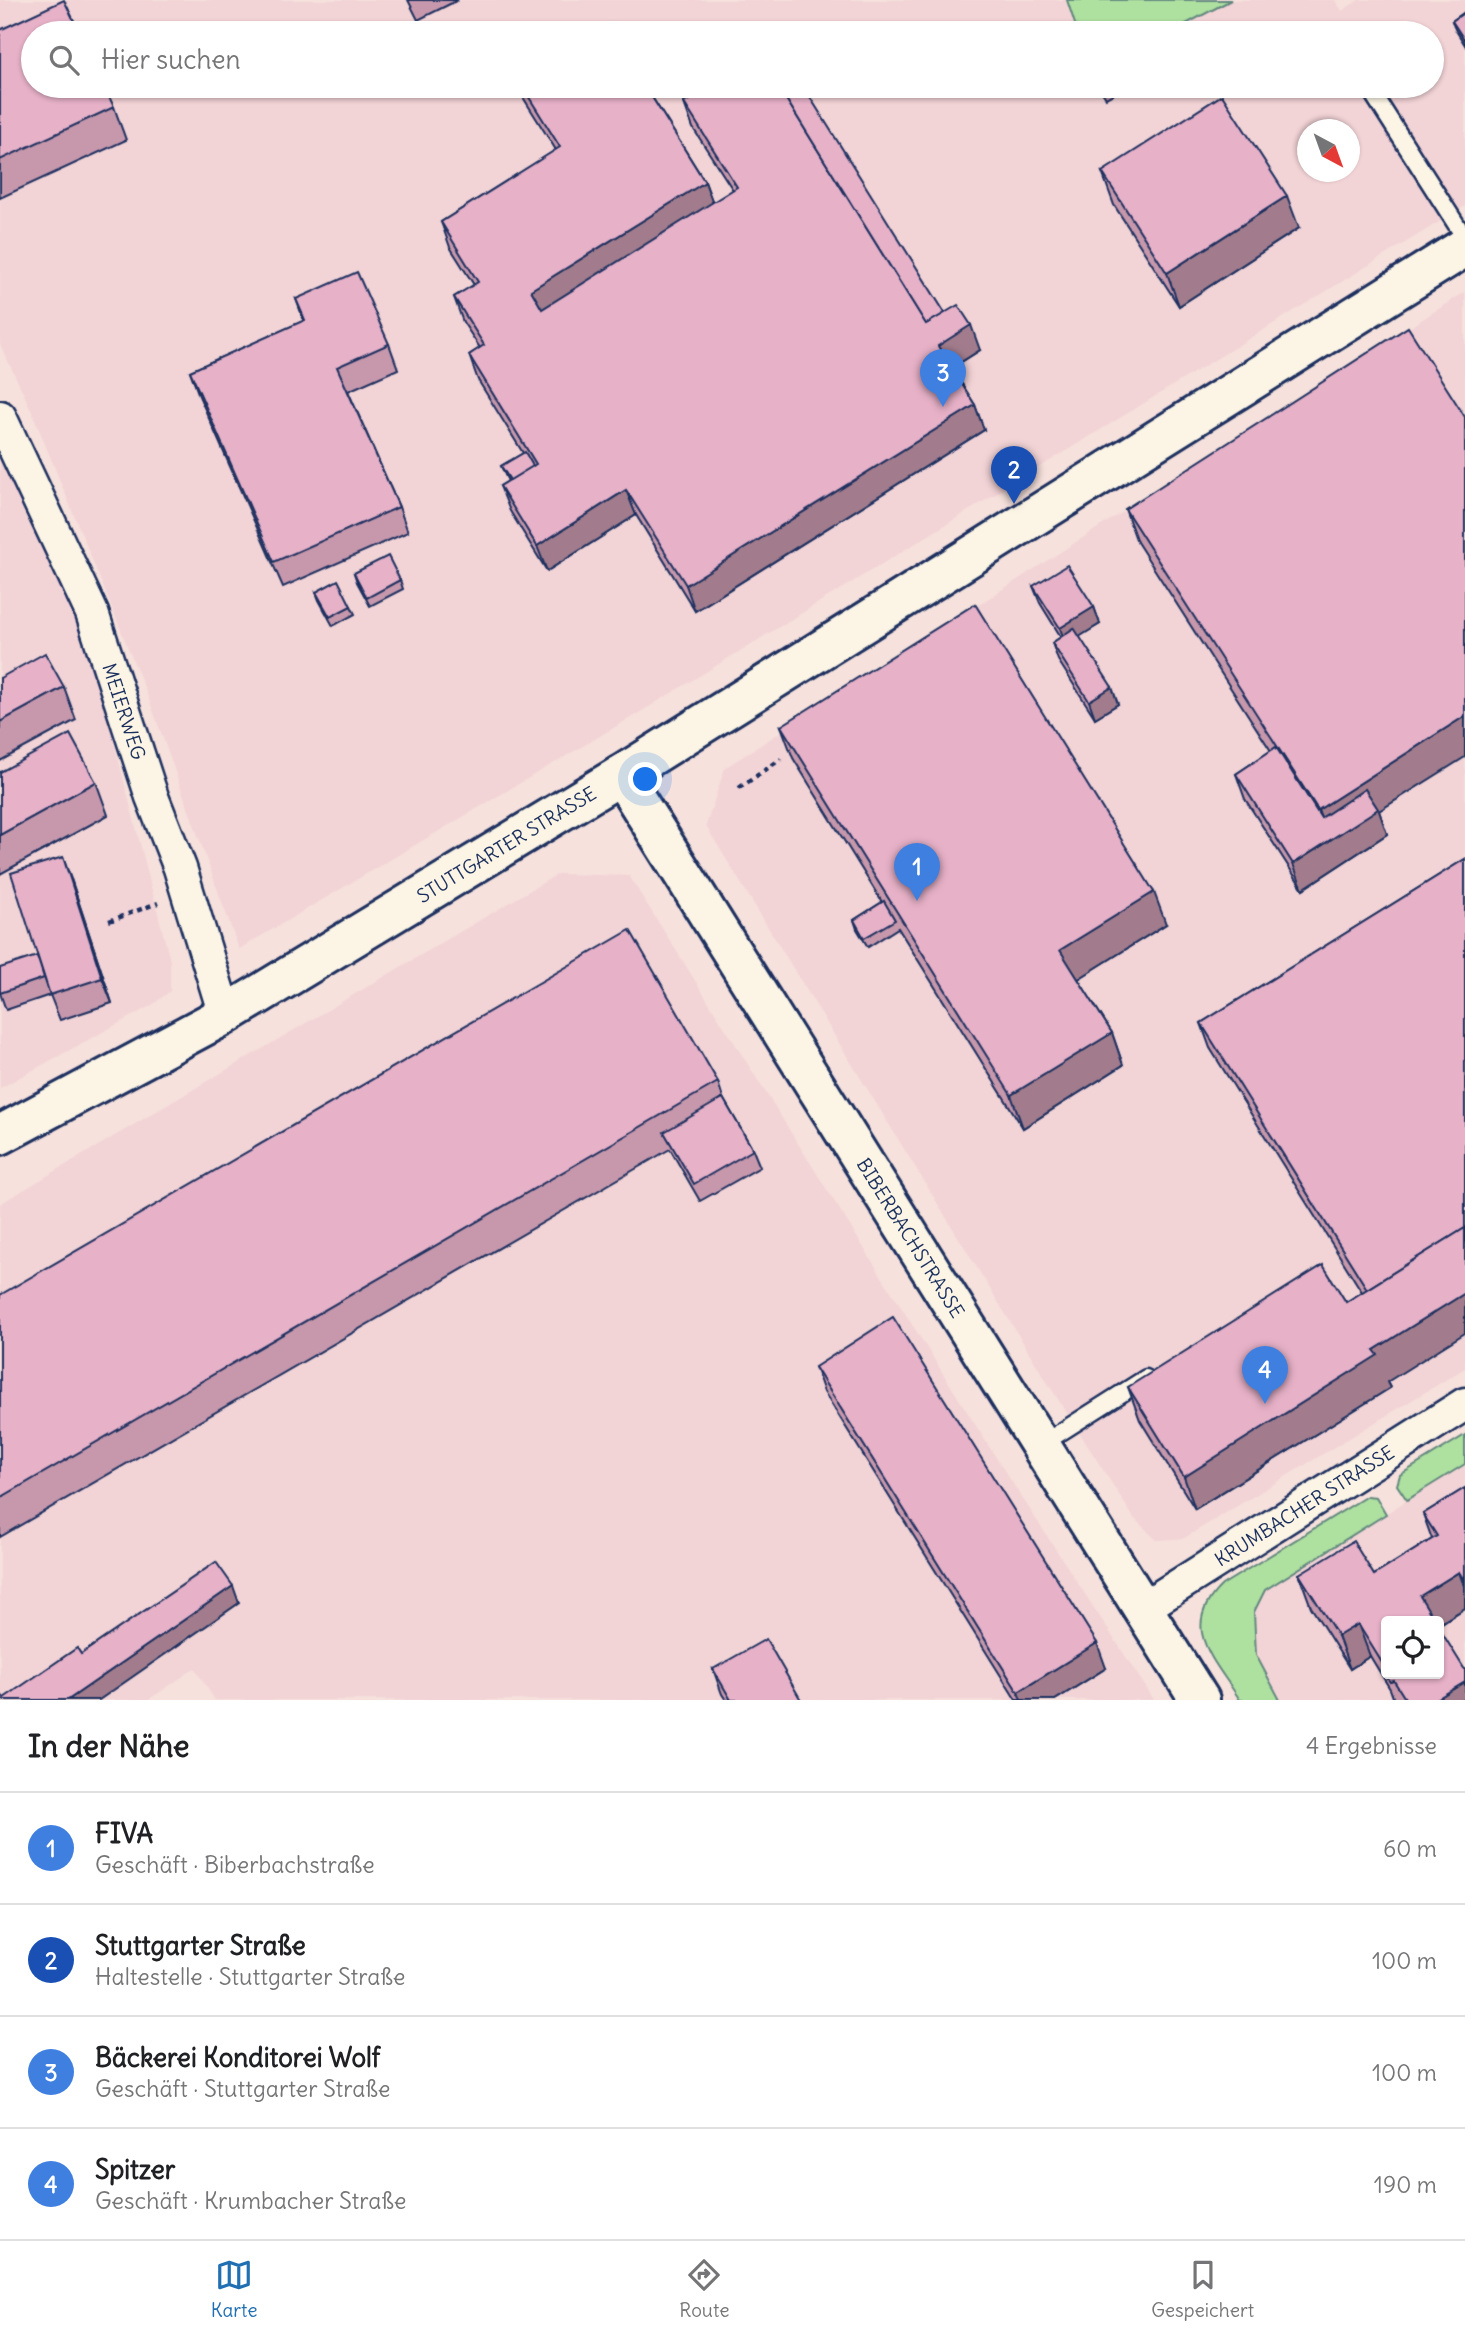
<!DOCTYPE html>
<html lang="de">
<head>
<meta charset="utf-8">
<style>
  :root { --surface:#fff; --page:#f6f6f6; --text:#202124; --muted:#757577; --line:#e0e0e0; --accent:#1f6fb2 }
  body { margin:0; font-family:Delius,sans-serif; background:var(--page); color:var(--text) }
  .controls { position:absolute; right:21px; bottom:21px; display:grid; overflow:hidden; border-radius:7px; box-shadow:0 2px 5px #0004 }
  .controls button { width:63px; height:63px; display:grid; place-items:center; padding:0; border:0; border-bottom:2px solid var(--line); background:var(--surface); color:var(--text); font:35px sans-serif }
  .compass { position:absolute; left:1297px; top:119px; width:63px; height:63px; border-radius:50%; background:var(--surface); box-shadow:0 2px 5px #0004; rotate:139deg }
  .you { position:absolute; left:646px; top:780px; width:24px; height:24px; margin:-18px; border:5px solid #fff; border-radius:50%; background:#1a73e8; box-shadow:0 0 0 10px #1a73e833 }
  .badge { display:grid; place-items:center; width:46px; height:46px; border-radius:50%; background:var(--accent); color:#fff; font-size:23px; font-weight:700 }
  .pin { position:absolute; translate:-50% -58px; filter:drop-shadow(0 2px 4px #0008) }
  .pin::after { content:''; position:absolute; top:37px; width:24px; height:21px; background:inherit; clip-path:polygon(0 0,100% 0,50% 100%) }
  .list { margin:0; padding:0; list-style:none }
  h2 { display:flex; justify-content:space-between; align-items:center; height:91px; margin:0; padding:0 28px; font-size:30px }
  h2 small { font-size:23px; font-weight:400; color:var(--muted) }
  .list li { display:grid; grid-template-columns:46px 1fr auto; gap:21px; align-items:center; box-sizing:border-box; height:112px; padding:0 28px; border-top:2px solid var(--line) }
  .list b { display:block; font-size:26px; white-space:nowrap }
  .list p { margin:0; font-size:23px; white-space:nowrap; color:var(--muted) }
  .list em { font-size:23px; font-style:normal; color:var(--muted) }
  .icon { flex:none; width:38px; height:38px; fill:none; stroke:currentColor; stroke-width:2; stroke-linecap:round; stroke-linejoin:round }
  .map { position:relative; flex:none; width:1465px; height:1700px; overflow:hidden }
  .search { position:absolute; background:var(--surface); box-shadow:0 2px 5px #0004; left:21px; right:21px; top:21px; height:77px; display:flex; align-items:center; gap:18px; box-sizing:border-box; padding:0 24px; border-radius:38px; color:var(--muted); font-size:26px }
  .sheet { height:539px; background:var(--surface) }
  nav { display:flex; justify-content:space-around; align-items:center; box-sizing:border-box; height:98px; border-top:2px solid var(--line); background:var(--surface); font-size:19px; color:var(--muted) }
  nav a { display:grid; justify-items:center; gap:4px }
  nav .on { color:var(--accent) }
  .map>svg:first-child { display:block }
  .built { fill:#f2d3d6; fill-rule:evenodd }
  .green { fill:#aee0a0; stroke:#64887f; stroke-width:2 }
  .lines { fill:none; stroke-linecap:round; stroke-linejoin:round }
  .lane-casing { stroke:#1b2f5e; stroke-width:21 }
  .street-casing { stroke:#1b2f5e; stroke-width:37 }
  .secondary-casing { stroke:#1b2f5e; stroke-width:44 }
  .path { stroke:#1b2f5e; stroke-width:4.5; stroke-dasharray:5 5; stroke-linecap:butt }
  .lane { stroke:#fcf5e5; stroke-width:16 }
  .street { stroke:#fcf5e5; stroke-width:32 }
  .secondary { stroke:#fcf5e5; stroke-width:38 }
  .wall { fill:#c798ac; stroke:#1b2f5e; stroke-width:2 }
  .shaded-wall { fill:#a27c8c; stroke:#1b2f5e; stroke-width:2 }
  .building { fill:#e7b1c8; stroke:#1b2f5e; stroke-width:2 }
  .labels { text-anchor:middle; dominant-baseline:central; stroke-width:5; stroke-linejoin:round; paint-order:stroke }
  .street-label { font-size:19px; fill:#1b2f5e; stroke:#fcf5e5 }
</style>
</head>
<body>
<div class="map">
<svg width="1465" height="1700" viewBox="0 0 1465 1700">
  <rect width="100%" height="100%" fill="#f6e1dc"/>
  <filter id="ink" filterUnits="userSpaceOnUse"><feTurbulence type="fractalNoise" baseFrequency=".0143" numOctaves="2"/><feDisplacementMap in="SourceGraphic" scale="14" xChannelSelector="R" yChannelSelector="G"/><feConvolveMatrix kernelMatrix="1 2 1 2 8 2 1 2 1" color-interpolation-filters="sRGB"/></filter>
  <g filter="url(#ink)">
    <!-- built -->
    <g class="built">
      <path d="M 0,0 L 1067,0 L 1078,33 L 33,33 L 33,86 L 1432,86 L 1432,33 L 1169,33 L 1231,0 L 1335,0 L 1342,11 L 1359,0 L 1465,0 L 1465,206 L 642,711 L 239,949 L 149,699 L 30,407 L 0,344 ZM 1308,130 L 1350,130 L 1350,172 L 1308,172 Z"/>
      <path d="M 1465,292 L 1465,1368 L 1184,1538 L 1157,1540 L 1134,1518 L 1051,1388 L 706,826 L 725,768 Z"/>
      <path d="M 0,445 L 85,629 L 170,961 L 170,991 L 152,1005 L 0,1088 Z"/>
      <path d="M 558,874 L 629,876 L 1000,1464 L 1154,1700 L 215,1700 L 195,1668 L 148,1700 L 0,1700 L 0,1204 Z"/>
      <path d="M 1465,1464 L 1465,1700 L 1280,1700 L 1256,1655 L 1254,1612 L 1265,1590 ZM 1386,1621 L 1439,1621 L 1439,1674 L 1386,1674 Z"/>
    </g>
    <!-- green -->
    <g class="green">
      <path d="M 1067,0 L 1231,0 L 1169,33 L 1078,33 Z"/>
      <path d="M 1465,1435 L 1465,1464 L 1407,1500 L 1397,1485 L 1400,1475 Z"/>
      <path d="M 1367,1496 L 1376,1497 L 1386,1514 L 1265,1590 L 1254,1612 L 1256,1655 L 1280,1700 L 1240,1700 C 1214,1659 1178,1627 1222,1585 Z"/>
    </g>
    <g class="lines">
      <defs>
        <g id="lane">
          <path d="M 1368,86 L 1465,238"/>
          <path d="M 1042,1444 L 1146,1378"/>
        </g>
        <g id="street">
          <path id="s1" d="M 0,417 L 92,613 L 152,797 L 180,868 L 225,1015"/>
          <path id="s2" d="M 1143,1608 L 1465,1404"/>
        </g>
        <g id="secondary">
          <path id="s3" d="M 621,775 L 1200,1700"/>
          <path id="s4" d="M 0,1135 L 225,1015 L 621,775 L 1465,247"/>
        </g>
      </defs>
      <!-- lane casing -->
      <use href="#lane" class="lane-casing"/>
      <!-- street casing -->
      <use href="#street" class="street-casing"/>
      <!-- secondary casing -->
      <use href="#secondary" class="secondary-casing"/>
      <!-- path -->
      <g class="path">
        <path d="M 739,788 L 781,759"/>
        <path d="M 109,921 L 158,903"/>
      </g>
      <!-- lane -->
      <use href="#lane" class="lane"/>
      <!-- street -->
      <use href="#street" class="street"/>
      <!-- secondary -->
      <use href="#secondary" class="secondary"/>
    </g>
    <!-- wall -->
    <g class="wall">
      <path d="M 408,0 L 458,0 L 418,20 Z"/>
      <path d="M 1465,12 L 1465,45 L 1455,29 L 1452,21 Z"/>
      <path d="M 0,30 L 114,107 L 126,140 L 0,198 Z"/>
      <path d="M 516,86 L 645,86 L 705,182 L 713,203 L 733,190 L 693,128 L 684,103 L 945,313 L 980,350 L 952,368 L 975,405 L 984,430 L 695,611 L 636,515 L 547,571 L 510,511 L 500,486 L 508,481 L 505,475 L 501,466 L 523,453 L 478,380 L 469,355 L 480,348 L 463,322 L 454,297 L 474,285 L 450,247 L 441,222 L 556,150 Z"/>
      <path d="M 1098,86 L 1128,86 L 1106,98 Z"/>
      <path d="M 1102,172 L 1299,228 L 1179,306 L 1114,205 Z"/>
      <path d="M 296,299 L 389,344 L 398,369 L 348,391 L 399,507 L 408,532 L 283,587 L 199,396 L 190,371 L 304,321 Z"/>
      <path d="M 1125,509 L 1379,811 L 1387,834 L 1303,889 L 1245,799 L 1236,774 L 1271,751 L 1137,542 Z"/>
      <path d="M 354,573 L 400,580 L 403,589 L 370,606 L 357,582 Z"/>
      <path d="M 1033,586 L 1094,607 L 1100,624 L 1079,636 L 1118,704 L 1095,718 L 1058,660 L 1052,643 L 1061,637 L 1040,603 Z"/>
      <path d="M 316,592 L 351,606 L 355,614 L 333,626 L 319,600 Z"/>
      <path d="M 0,678 L 64,687 L 76,720 L 0,761 Z"/>
      <path d="M 781,726 L 1166,924 L 1078,979 L 1112,1033 L 1123,1065 L 1023,1128 L 898,928 L 868,947 L 857,929 L 854,920 L 882,902 L 793,758 Z"/>
      <path d="M 0,772 L 96,782 L 108,815 L 0,874 Z"/>
      <path d="M 1465,859 L 1387,1382 L 1390,1388 L 1195,1509 L 1140,1420 L 1128,1387 L 1346,1302 L 1362,1292 L 1210,1048 L 1201,1023 Z"/>
      <path d="M 72,882 L 112,1003 L 60,1020 L 50,995 Z"/>
      <path d="M 37,956 L 50,995 L 6,1010 L 0,993 Z"/>
      <path d="M 718,1082 L 723,1098 L 753,1150 L 760,1167 L 700,1201 L 670,1149 L 0,1537 L 0,1295 Z"/>
      <path d="M 815,1367 L 1106,1668 L 1055,1700 L 1016,1700 L 824,1392 Z"/>
      <path d="M 1465,1488 L 1465,1608 L 1439,1625 L 1439,1621 L 1386,1621 L 1465,1700 L 1394,1700 L 1390,1689 L 1370,1656 L 1350,1669 L 1311,1607 L 1299,1574 L 1374,1575 L 1432,1539 L 1423,1514 Z"/>
      <path d="M 713,1669 L 801,1700 L 726,1700 L 722,1694 Z"/>
    </g>
    <!-- shaded-wall -->
    <g class="shaded-wall">
      <path d="M 705,182 L 714,207 L 540,315 L 531,290 Z"/>
      <path d="M 1287,196 L 1299,228 L 1179,306 L 1167,273 Z"/>
      <path d="M 971,325 L 980,350 L 947,371 L 932,341 Z"/>
      <path d="M 975,405 L 984,430 L 695,611 L 686,585 Z"/>
      <path d="M 626,490 L 636,515 L 547,571 L 537,546 Z"/>
      <path d="M 1094,607 L 1100,624 L 1066,645 L 1060,628 Z"/>
      <path d="M 1112,687 L 1118,704 L 1095,718 L 1089,701 Z"/>
      <path d="M 1465,716 L 1465,757 L 1379,811 L 1387,834 L 1303,889 L 1293,864 L 1329,841 L 1318,810 Z"/>
      <path d="M 63,857 L 72,882 L 112,1003 L 102,978 Z"/>
      <path d="M 1154,892 L 1166,924 L 1072,983 L 1060,950 Z"/>
      <path d="M 1112,1033 L 1123,1065 L 1023,1128 L 1011,1095 Z"/>
      <path d="M 1465,1293 L 1465,1333 L 1387,1382 L 1390,1388 L 1195,1509 L 1184,1477 L 1374,1350 Z"/>
      <path d="M 1459,1572 L 1465,1589 L 1465,1608 L 1439,1624 L 1439,1621 L 1429,1621 L 1420,1596 Z"/>
      <path d="M 233,1586 L 239,1603 L 99,1700 L 68,1700 Z"/>
      <path d="M 1358,1624 L 1370,1656 L 1350,1669 L 1338,1636 Z"/>
      <path d="M 1097,1643 L 1106,1668 L 1055,1700 L 1021,1700 L 1018,1692 Z"/>
      <path d="M 1465,1682 L 1465,1700 L 1435,1700 Z"/>
    </g>
    <!-- building -->
    <g class="building">
      <path d="M 64,0 L 80,33 L 33,33 L 33,86 L 104,86 L 114,107 L 0,160 L 0,30 Z"/>
      <path d="M 1465,12 L 1465,41 L 1452,21 Z"/>
      <path d="M 607,24 L 613,33 L 592,33 Z"/>
      <path d="M 522,86 L 645,86 L 705,182 L 531,290 L 542,309 L 737,187 L 684,103 L 711,86 L 778,86 L 926,324 L 958,305 L 971,325 L 938,346 L 975,405 L 686,585 L 626,490 L 537,546 L 500,486 L 536,464 L 469,355 L 484,345 L 454,297 L 478,282 L 441,222 L 560,147 Z"/>
      <path d="M 778,86 L 803,86 L 945,313 L 926,324 Z"/>
      <path d="M 1222,95 L 1287,196 L 1167,273 L 1102,172 Z"/>
      <path d="M 357,272 L 389,344 L 337,367 L 399,507 L 274,562 L 190,371 L 305,320 L 296,299 Z"/>
      <path d="M 1408,327 L 1465,417 L 1465,716 L 1318,810 L 1125,509 Z"/>
      <path d="M 525,452 L 533,466 L 510,480 L 501,466 Z"/>
      <path d="M 388,556 L 400,580 L 367,598 L 354,573 Z"/>
      <path d="M 1067,565 L 1094,607 L 1060,628 L 1033,586 Z"/>
      <path d="M 338,580 L 351,606 L 330,617 L 316,592 Z"/>
      <path d="M 975,604 L 1154,892 L 1060,950 L 1112,1033 L 1011,1095 L 781,726 Z"/>
      <path d="M 1074,628 L 1112,687 L 1089,701 L 1052,643 Z"/>
      <path d="M 45,653 L 64,687 L 0,722 L 0,678 Z"/>
      <path d="M 70,734 L 96,782 L 0,835 L 0,772 Z"/>
      <path d="M 1276,747 L 1321,818 L 1365,789 L 1378,809 L 1293,864 L 1236,774 Z"/>
      <path d="M 63,857 L 102,978 L 50,995 L 11,873 Z"/>
      <path d="M 1465,859 L 1465,1228 L 1367,1289 L 1201,1023 Z"/>
      <path d="M 884,901 L 895,920 L 864,938 L 854,920 Z"/>
      <path d="M 630,930 L 718,1082 L 0,1498 L 0,1295 Z"/>
      <path d="M 37,956 L 44,978 L 0,993 L 0,968 Z"/>
      <path d="M 723,1098 L 753,1150 L 694,1184 L 664,1132 Z"/>
      <path d="M 1465,1228 L 1465,1293 L 1374,1350 L 1378,1355 L 1184,1477 L 1128,1387 L 1323,1265 L 1346,1302 Z"/>
      <path d="M 893,1317 L 1097,1643 L 1018,1692 L 815,1367 Z"/>
      <path d="M 1465,1488 L 1465,1582 L 1459,1572 L 1420,1596 L 1435,1621 L 1386,1621 L 1386,1674 L 1439,1674 L 1439,1628 L 1465,1670 L 1465,1682 L 1435,1700 L 1406,1700 L 1394,1681 L 1390,1682 L 1383,1671 L 1386,1669 L 1358,1624 L 1338,1636 L 1299,1574 L 1353,1541 L 1374,1575 L 1437,1536 L 1423,1514 Z"/>
      <path d="M 216,1562 L 233,1586 L 68,1700 L 0,1700 L 0,1693 L 4,1698 L 77,1648 L 81,1654 Z"/>
      <path d="M 766,1639 L 801,1700 L 731,1700 L 713,1669 Z"/>
    </g>
  </g>
  <g class="labels">
    <!-- street labels -->
    <g class="street-label">
      <text stroke="none"><textPath href="#s1" startOffset="320">MEIERWEG</textPath></text>
      <text stroke="none"><textPath href="#s4" startOffset="584">STUTTGARTER STRASSE</textPath></text>
      <text stroke="none"><textPath href="#s3" startOffset="546">BIBERBACHSTRASSE</textPath></text>
      <text stroke="none"><textPath href="#s2" startOffset="191">KRUMBACHER STRASSE</textPath></text>
    </g>
  </g>
</svg>
<div class="controls">
<button><svg class="icon" aria-label="locate" viewBox="0 0 24 24"><circle cx="12" cy="12" r="6"/><path d="M12 2v4M12 18v4M2 12h4M18 12h4"/></svg></button>
</div>
<svg class="compass" viewBox="-18 -18 36 36"><path d="M0-13l5 13h-10z" fill="#e53935"/><path d="M0 13l5-13h-10z" fill="#757577"/></svg>
<div class="you"></div>
<div class="pin badge" style="left:917px;top:901px;background:#3f7fe0">1</div>
<div class="pin badge" style="left:1014px;top:504px;background:#1a4fb4">2</div>
<div class="pin badge" style="left:943px;top:407px;background:#3f7fe0">3</div>
<div class="pin badge" style="left:1265px;top:1404px;background:#3f7fe0">4</div>
<div class="search"><svg class="icon" aria-label="search" viewBox="0 0 24 24"><circle cx="10" cy="10" r="6"/><path d="M15 15l6 6"/></svg>Hier suchen</div>
</div>
<section class="sheet">
<h2>In der Nähe<small>4 Ergebnisse</small></h2>
<ul class="list">
<li><span class="badge" style="background:#3f7fe0">1</span><div><b>FIVA</b><p>Geschäft · Biberbachstraße</p></div><em>60 m</em></li>
<li><span class="badge" style="background:#1a4fb4">2</span><div><b>Stuttgarter Straße</b><p>Haltestelle · Stuttgarter Straße</p></div><em>100 m</em></li>
<li><span class="badge" style="background:#3f7fe0">3</span><div><b>Bäckerei Konditorei Wolf</b><p>Geschäft · Stuttgarter Straße</p></div><em>100 m</em></li>
<li><span class="badge" style="background:#3f7fe0">4</span><div><b>Spitzer</b><p>Geschäft · Krumbacher Straße</p></div><em>190 m</em></li>
</ul>
</section>
<nav>
<a class="on"><svg class="icon" aria-label="map" viewBox="0 0 24 24"><path d="M3 6l6-2 6 2 6-2v14l-6 2-6-2-6 2zM9 4v14M15 6v14"/></svg>Karte</a>
<a><svg class="icon" aria-label="directions" viewBox="0 0 24 24"><path d="M12 3l9 9-9 9-9-9zM9 14v-3h6M13 9l2 2-2 2"/></svg>Route</a>
<a><svg class="icon" aria-label="saved" viewBox="0 0 24 24"><path d="M7 4h10v16l-5-4-5 4z"/></svg>Gespeichert</a>
</nav>
</body>
</html>
